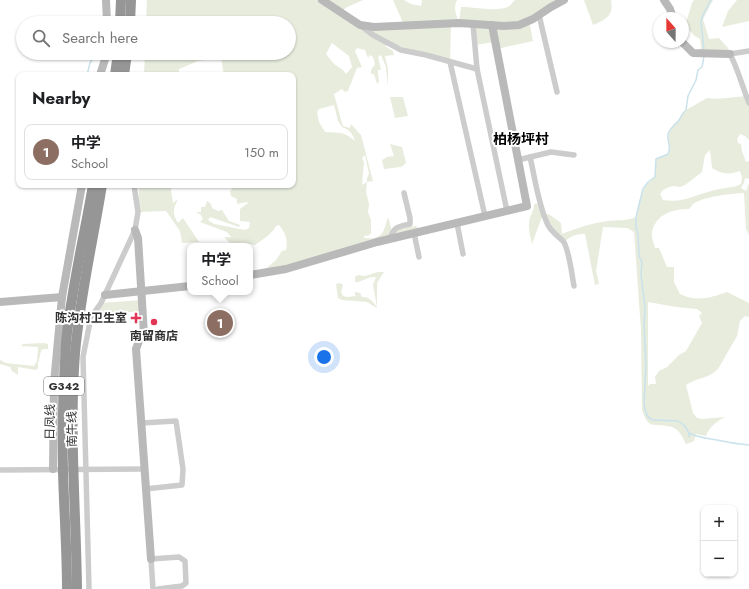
<!DOCTYPE html>
<html lang="en">
<head>
<meta charset="utf-8">
<style>
  :root { --surface:#fff; --page:#f6f6f6; --text:#202124; --muted:#757577; --line:#e0e0e0; --accent:#e13656 }
  body { margin:0; font-family:Jost,"Noto Sans SC",sans-serif; background:var(--page); color:var(--text) }
  .controls { position:absolute; right:12px; bottom:12px; display:grid; overflow:hidden; border-radius:8px; box-shadow:0 1px 3px #0004 }
  .controls button { width:36px; height:36px; display:grid; place-items:center; padding:0; border:0; border-bottom:1px solid var(--line); background:var(--surface); color:var(--text); font:20px sans-serif }
  .compass { position:absolute; left:653px; top:12px; width:36px; height:36px; border-radius:50%; background:var(--surface); box-shadow:0 1px 3px #0004; rotate:339deg }
  .you { position:absolute; left:324px; top:357px; width:14px; height:14px; margin:-10px; border:3px solid #fff; border-radius:50%; background:#1a73e8; box-shadow:0 0 0 6px #1a73e833 }
  .badge { display:grid; place-items:center; width:26px; height:26px; border-radius:50%; background:var(--accent); color:#fff; font-size:13px; font-weight:700 }
  .pin { position:absolute; translate:-50% -50%; border:2px solid #fff; box-shadow:0 1px 4px #0006 }
  .popup { position:absolute; left:187px; top:243px; width:66px; height:52px; box-sizing:border-box; display:grid; place-content:center; border-radius:8px; background:var(--surface); filter:drop-shadow(0 1px 3px #0005); font-size:13px; white-space:nowrap; color:var(--muted) }
  .popup b { font-size:15px; color:var(--text) }
  .popup::after { content:''; position:absolute; left:50%; top:100%; margin-left:-8px; border:8px solid transparent; border-top-color:var(--surface) }
  .list { margin:0; padding:0; list-style:none }
  h2 { display:flex; justify-content:space-between; align-items:center; height:52px; margin:0; padding:0 16px; font-size:17px }
  h2 small { font-size:13px; font-weight:400; color:var(--muted) }
  .list li { display:grid; grid-template-columns:26px 1fr auto; gap:12px; align-items:center; box-sizing:border-box; height:56px; margin:0 8px 8px; padding:0 8px; border:1px solid var(--line); border-radius:8px }
  .list b { display:block; font-size:15px; white-space:nowrap }
  .list p { margin:0; font-size:13px; white-space:nowrap; color:var(--muted) }
  .list em { font-size:13px; font-style:normal; color:var(--muted) }
  .icon { flex:none; width:22px; height:22px; fill:none; stroke:currentColor; stroke-width:2; stroke-linecap:round; stroke-linejoin:round }
  .map { position:relative; flex:none; width:749px; height:589px; overflow:hidden }
  .search { position:absolute; background:var(--surface); box-shadow:0 1px 3px #0004; left:16px; top:16px; width:280px; height:44px; display:flex; align-items:center; gap:10px; box-sizing:border-box; padding:0 14px; border-radius:22px; color:var(--muted); font-size:15px }
  .panel { position:absolute; background:var(--surface); box-shadow:0 1px 3px #0004; left:16px; top:72px; width:280px; height:116px; border-radius:8px }
  .map>svg:first-child { display:block }
  .green { fill:#e7ecdd; fill-rule:evenodd }
  .lines { fill:none; stroke-linecap:round; stroke-linejoin:round }
  .stream { stroke:#cae2eb; stroke-width:1.5 }
  .street { stroke:#ccc; stroke-width:5.5 }
  .secondary { stroke:#b9b9b9; stroke-width:8 }
  .highway { stroke:#969696; stroke-width:10 }
  .poi-dot { fill:#e13656; stroke:#fff; stroke-width:1.5 }
  .labels { text-anchor:middle; dominant-baseline:central; stroke-width:4; stroke-linejoin:round; paint-order:stroke }
  .shield { fill:#fff; stroke:#6d6d6d; stroke-width:1 }
  .shield-label { font-size:11px; font-weight:bold; fill:#2f2f2f }
  .poi-label { font-size:12px; font-weight:bold; fill:#2f2f2f; stroke:#fff; text-anchor:end }
  .street-label { font-size:12px; fill:#2f2f2f; stroke:#fff }
  .quarter-label { font-size:14px; font-weight:bold; fill:#000; stroke:#fff }
</style>
</head>
<body>
<div class="map">
<svg width="749" height="589" viewBox="0 0 749 589">
  <rect width="100%" height="100%" fill="#fff"/>
  <!-- green -->
  <g class="green">
    <path d="M 147,0 L 363,0 L 347,7 L 341,12 L 360,25 L 404,25 L 393,0 L 404,0 L 411,4 L 421,6 L 422,0 L 457,0 C 453,8 456,14 459,22 L 461,7 C 475,7 495,12 508,7 C 511,5 513,2 515,0 L 564,0 L 529,21 L 533,41 L 497,49 L 495,42 L 474,45 L 473,24 L 451,23 L 450,62 L 390,44 L 385,46 L 393,51 L 394,55 L 385,56 L 388,69 L 388,87 L 386,67 L 381,55 L 378,57 L 381,70 L 378,70 L 378,74 L 379,82 L 377,84 L 374,74 L 371,74 L 371,70 L 375,64 L 373,57 L 370,55 L 368,58 L 365,50 L 357,48 L 355,51 L 362,67 L 357,68 L 348,91 L 345,92 L 342,89 L 334,94 L 342,123 L 343,126 L 350,128 L 351,124 L 361,135 L 373,181 L 367,182 L 366,192 L 369,204 L 368,212 L 371,220 L 371,233 L 368,236 L 365,235 L 364,238 C 384,240 383,232 388,217 L 392,231 L 415,226 L 418,227 L 414,233 L 260,274 L 276,260 L 282,251 L 286,250 C 288,239 286,234 279,225 L 276,226 C 271,235 263,239 255,245 L 250,244 L 243,246 L 242,242 L 233,246 L 224,237 L 231,237 L 227,232 L 200,222 L 203,219 L 201,215 L 196,212 L 201,212 L 201,207 L 205,207 L 207,201 L 211,204 L 212,208 L 218,211 L 222,210 L 229,221 L 240,225 L 239,227 L 210,217 L 208,220 L 214,224 L 245,230 L 249,228 L 250,222 L 240,221 L 240,209 L 248,203 L 247,202 L 237,204 L 237,199 L 231,196 L 230,191 L 234,187 L 233,185 L 293,185 L 293,75 L 224,75 L 221,58 L 198,61 L 179,69 L 179,75 L 144,75 L 145,53 L 289,53 L 289,23 L 192,23 L 195,20 L 192,17 L 176,23 L 146,23 ZM 332,43 L 349,56 L 352,67 L 346,74 L 344,71 L 334,64 L 326,54 ZM 334,105 L 338,121 L 342,127 C 350,130 352,133 355,141 C 343,131 340,133 325,132 L 319,122 L 317,112 L 319,109 ZM 365,155 L 369,174 L 367,178 L 367,182 L 362,185 L 364,162 L 362,158 Z"/>
    <path d="M 584,0 L 611,0 C 614,15 606,20 593,25 Z"/>
    <path d="M 694,0 L 713,0 L 703,19 L 709,39 L 719,38 L 728,48 L 730,54 L 699,53 L 701,48 L 700,39 L 695,36 L 685,26 L 692,3 Z"/>
    <path d="M 737,0 L 749,0 L 749,21 L 722,27 L 728,11 Z"/>
    <path d="M 746,96 L 749,103 L 749,140 L 745,136 L 740,134 L 737,139 L 738,143 L 741,144 L 742,151 L 746,162 L 749,161 L 749,179 L 745,178 L 744,183 L 741,188 L 746,191 L 749,183 L 749,235 L 746,229 L 744,193 C 733,193 702,197 693,204 C 692,205 691,207 689,209 C 673,209 656,214 652,232 C 651,237 654,243 655,248 L 659,248 L 667,267 L 674,267 L 674,282 L 680,294 C 696,302 710,298 727,292 L 749,303 L 749,317 L 745,316 L 740,321 L 737,336 L 718,369 C 707,380 697,377 686,385 L 693,413 L 697,418 L 702,419 L 725,417 C 717,421 709,427 706,436 L 696,434 L 694,441 L 686,444 C 683,438 679,429 672,427 C 655,422 649,432 642,410 L 641,330 L 634,232 L 627,228 L 603,227 L 596,271 L 599,284 L 595,285 L 585,234 C 575,234 571,236 564,242 L 555,235 L 543,214 L 532,244 C 531,238 528,230 529,224 C 529,215 534,213 534,204 L 541,203 L 544,213 L 550,215 L 561,223 L 562,234 C 577,228 592,223 608,221 C 616,220 628,221 636,217 C 639,200 641,188 655,177 L 656,159 L 668,154 L 670,148 L 668,136 L 673,125 L 679,120 L 682,113 L 686,110 L 707,98 C 721,100 733,97 746,96 ZM 710,150 L 712,168 C 721,174 729,175 740,171 L 742,178 L 741,184 C 734,188 728,187 720,189 C 700,192 685,204 663,200 L 660,194 L 663,190 L 669,187 L 674,186 L 680,187 L 685,185 L 702,172 L 705,155 ZM 648,302 L 676,307 L 697,309 L 702,313 L 699,316 L 702,323 L 686,351 L 679,355 L 667,367 L 659,371 L 655,377 L 656,384 L 650,384 L 648,386 Z"/>
    <path d="M 390,97 L 403,97 L 408,116 L 395,118 Z"/>
    <path d="M 390,144 L 402,147 L 406,163 L 401,167 L 384,169 L 382,160 L 387,157 L 394,156 Z"/>
    <path d="M 139,185 L 172,185 L 171,191 L 173,203 L 178,199 C 173,209 172,213 178,223 L 183,218 L 199,242 L 182,243 L 180,231 L 166,211 L 138,212 Z"/>
    <path d="M 378,272 L 384,272 L 377,283 L 377,308 L 367,302 L 342,300 L 338,298 L 336,284 L 340,283 L 343,285 L 341,292 L 343,296 L 347,297 L 356,296 L 354,293 L 356,292 L 360,293 L 362,297 C 370,297 373,302 377,307 L 373,285 L 376,277 C 368,276 363,282 355,282 L 355,277 L 358,275 L 365,276 Z"/>
    <path d="M 142,300 L 142,312 L 96,312 L 101,303 Z"/>
    <path d="M 44,343 L 48,344 L 48,349 L 43,349 L 41,351 L 38,364 L 38,368 L 36,370 L 18,367 L 18,375 L 12,371 L 10,367 L 0,364 L 0,360 L 6,363 L 34,366 L 37,361 L 38,347 L 21,346 L 23,344 Z"/>
  </g>
  <g class="lines">
    <!-- stream -->
    <g class="stream">
      <path d="M 704,50 L 701,22 L 703,15 L 711,0"/>
      <path d="M 87,75 L 90,63 L 96,53"/>
      <path d="M 689,433 C 699,438 707,438 717,440 C 730,443 736,444 749,445"/>
      <path d="M 689,437 L 689,433 L 684,425 L 678,421 L 653,420 L 649,418 L 646,413 L 644,404 L 646,365 L 644,324 L 645,307 L 641,275 L 642,262 L 639,256 L 638,234 L 636,227 L 636,217 L 643,189 L 648,182 L 655,177 L 656,159 L 668,154 C 672,146 667,143 668,135 C 669,128 675,126 679,120 C 682,116 682,113 686,110 L 688,96 L 696,80 L 698,70 L 702,67 L 704,56"/>
    </g>
    <!-- street -->
    <g class="street">
      <path d="M 539,15 L 557,92"/>
      <path d="M 473,24 L 477,69 L 507,211"/>
      <path d="M 361,26 L 373,35 L 401,50 L 426,55 L 477,69"/>
      <path d="M 749,51 L 730,54 C 738,69 742,86 749,103"/>
      <path d="M 450,62 L 485,216"/>
      <path d="M 530,157 C 535,178 538,203 547,223 C 550,231 557,235 563,241 C 569,248 572,276 574,286"/>
      <path d="M 518,160 L 551,152 L 574,155"/>
      <path d="M 457,223 L 463,254"/>
      <path d="M 414,233 L 419,257"/>
      <path d="M 390,239 C 394,226 398,227 410,224 L 410,218 L 404,193"/>
      <path d="M 144,334 L 177,332"/>
      <path d="M 141,423 L 176,421 L 183,469 L 182,485 L 145,489"/>
      <path d="M 0,470 L 144,469"/>
      <path d="M 89,589 L 83,357 L 91,317 L 101,303 L 135,230 L 138,212 L 134,185"/>
      <path d="M 153,589 L 151,559 L 179,557 L 185,561 L 186,583 L 182,586 L 158,589"/>
    </g>
    <!-- secondary -->
    <g class="secondary">
      <path d="M 106,0 L 107,23"/>
      <path d="M 322,0 L 360,25 L 374,27 L 459,23 L 504,26 L 519,25 L 533,19 L 551,7 L 564,0"/>
      <path d="M 664,0 L 670,9 L 673,18"/>
      <path d="M 682,42 L 693,53 L 730,54"/>
      <path d="M 100,75 L 107,53"/>
      <path d="M 135,230 L 138,238 L 144,334 L 139,341 L 136,349 L 151,559"/>
      <path d="M 250,275 L 286,269 L 377,242 L 527,206 L 492,25"/>
      <path d="M 105,295 L 190,286"/>
      <path d="M 62,297 L 82,185"/>
      <path d="M 0,302 L 62,297 L 54,383 L 53,469"/>
    </g>
    <!-- highway -->
    <g class="highway">
      <path d="M 120,23 L 121,0"/>
      <path d="M 130,23 L 131,0"/>
      <path d="M 115,75 L 118,53"/>
      <path d="M 124,75 L 127,53"/>
      <path d="M 67,589 C 67,550 64,510 63,471 C 62,429 63,385 66,343 C 71,290 84,238 93,185"/>
      <path d="M 77,589 C 76,511 69,430 75,353 C 80,296 93,241 102,185"/>
    </g>
  </g>
  <!-- markers -->
  <g class="poi-dot">
    <path d="M134 312h4v4h4v4h-4v4h-4v-4h-4v-4h4z"/>
    <circle cx="154" cy="322" r="4"/>
  </g>
  <g class="labels">
    <!-- shield labels -->
    <rect class="shield" x="44" y="377" width="40" height="18" rx="3"/>
    <g class="shield-label">
      <text x="64" y="386">G342</text>
    </g>
    <!-- poi labels -->
    <g class="poi-label">
      <text x="127" y="318">陈沟村卫生室</text>
      <text x="154" y="336" text-anchor="middle">南留商店</text>
    </g>
    <!-- street labels -->
    <g class="street-label">
      <text transform="translate(50 422) rotate(-89)">日凤线</text>
      <text transform="translate(72 429) rotate(-91)">南牛线</text>
    </g>
    <!-- quarter labels -->
    <g class="quarter-label">
      <text x="521" y="139">柏杨坪村</text>
    </g>
  </g>
</svg>
<div class="controls">
<button>+</button>
<button>−</button>
</div>
<svg class="compass" viewBox="-18 -18 36 36"><path d="M0-13l5 13h-10z" fill="#e53935"/><path d="M0 13l5-13h-10z" fill="#757577"/></svg>
<div class="you"></div>
<div class="pin badge" style="left:220px;top:323px;background:#8d6e63">1</div>
<div class="popup"><b>中学</b>School</div>
<div class="search"><svg class="icon" aria-label="search" viewBox="0 0 24 24"><circle cx="10" cy="10" r="6"/><path d="M15 15l6 6"/></svg>Search here</div>
<section class="panel">
<h2>Nearby<small></small></h2>
<ul class="list">
<li><span class="badge" style="background:#8d6e63">1</span><div><b>中学</b><p>School</p></div><em>150 m</em></li>
</ul>
</section>
</div>
</body>
</html>
